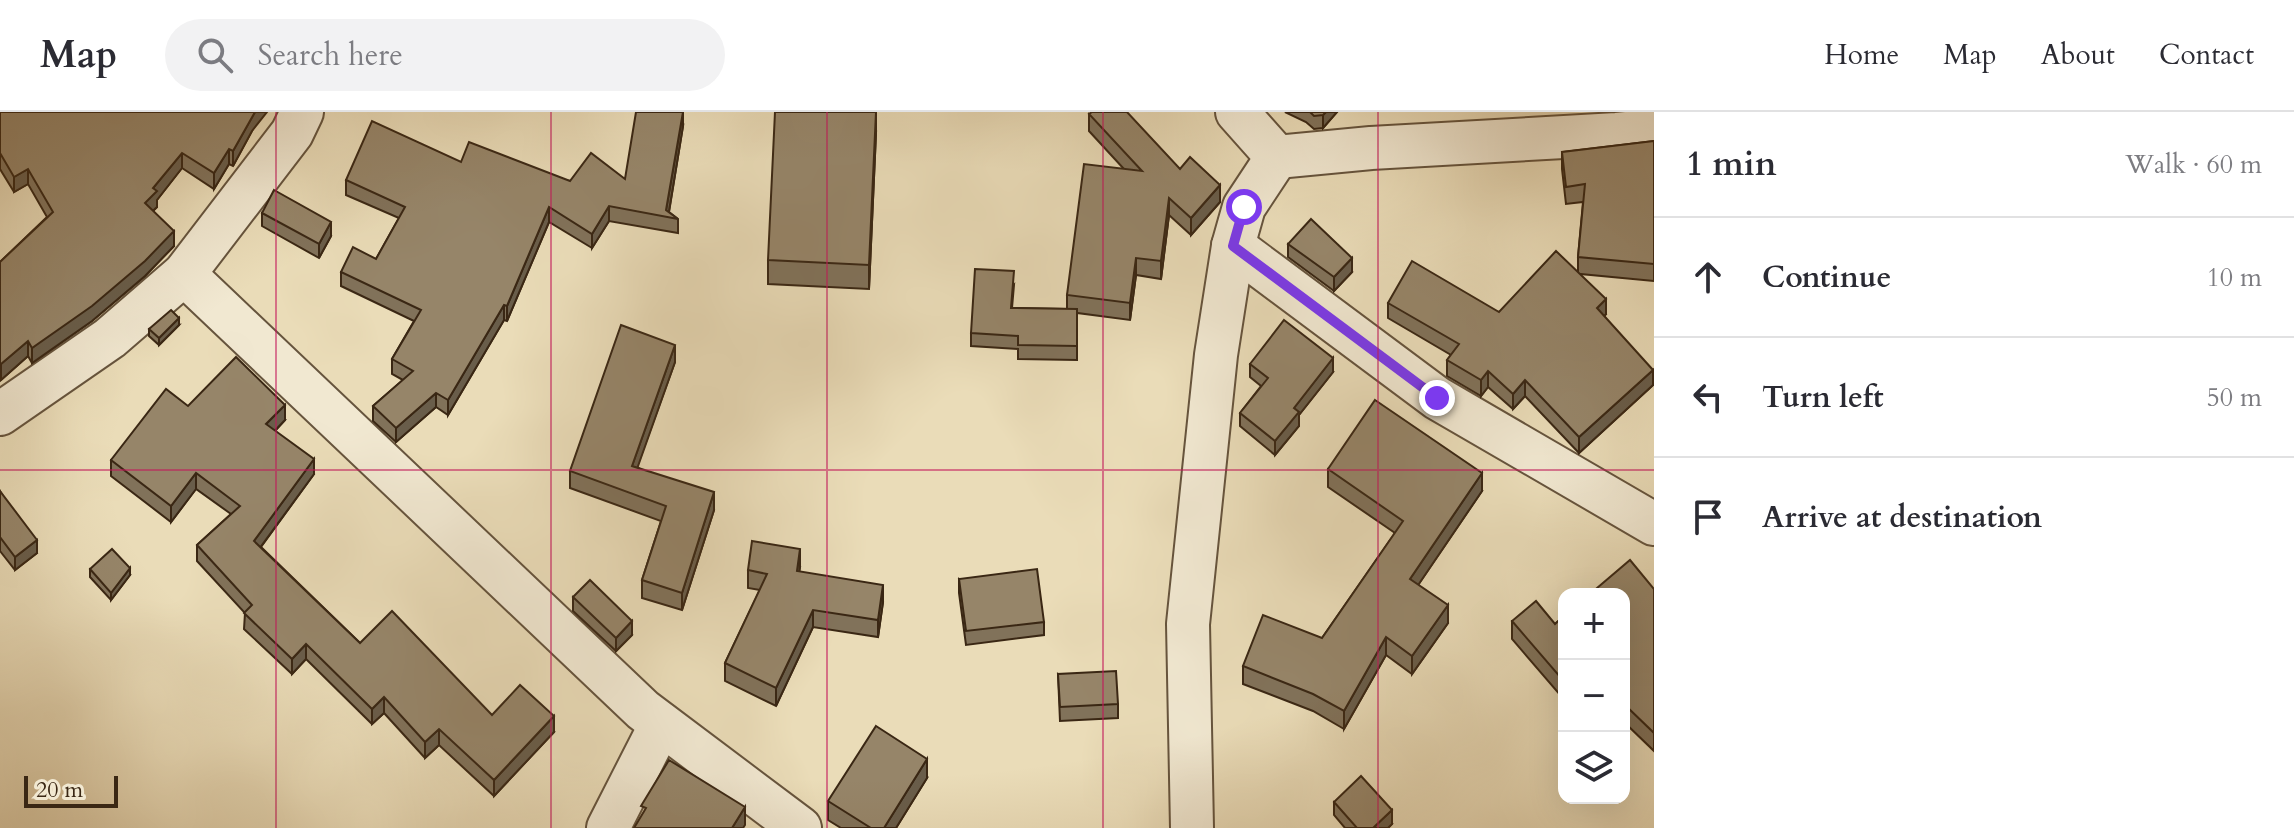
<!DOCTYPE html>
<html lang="en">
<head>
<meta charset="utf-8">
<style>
  :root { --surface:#fff; --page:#f2f2f3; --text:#2b2b33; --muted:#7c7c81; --line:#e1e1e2 }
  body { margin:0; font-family:Cardo,serif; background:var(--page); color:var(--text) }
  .controls { position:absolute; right:24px; bottom:24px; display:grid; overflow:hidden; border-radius:16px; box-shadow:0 8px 32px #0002 }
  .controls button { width:72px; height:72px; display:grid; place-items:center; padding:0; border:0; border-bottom:2px solid var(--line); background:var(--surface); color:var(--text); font:40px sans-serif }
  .scale { position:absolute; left:24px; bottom:20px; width:94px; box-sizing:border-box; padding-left:8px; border:4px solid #3a2714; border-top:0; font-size:22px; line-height:28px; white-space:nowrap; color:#3a2714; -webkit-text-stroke:6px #f1e8d1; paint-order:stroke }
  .stop { position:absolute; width:24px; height:24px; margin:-18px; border:6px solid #7c3aed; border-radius:50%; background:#fff }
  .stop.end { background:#7c3aed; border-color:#fff; box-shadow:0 2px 8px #0008 }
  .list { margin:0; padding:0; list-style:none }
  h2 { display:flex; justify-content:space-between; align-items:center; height:104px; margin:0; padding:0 32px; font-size:34px }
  h2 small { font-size:26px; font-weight:400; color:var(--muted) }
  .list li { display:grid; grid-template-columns:52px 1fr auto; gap:24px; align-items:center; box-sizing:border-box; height:120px; padding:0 32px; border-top:2px solid var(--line) }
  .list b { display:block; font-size:30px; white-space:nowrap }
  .list em { font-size:26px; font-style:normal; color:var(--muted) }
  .icon { flex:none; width:44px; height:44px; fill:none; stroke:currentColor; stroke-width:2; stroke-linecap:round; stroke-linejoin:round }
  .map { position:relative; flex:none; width:1654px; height:716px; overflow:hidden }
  header { display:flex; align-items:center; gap:48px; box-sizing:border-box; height:112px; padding:0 40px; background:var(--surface); border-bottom:2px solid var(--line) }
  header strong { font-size:38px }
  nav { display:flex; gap:44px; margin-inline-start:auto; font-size:28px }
  .search { width:560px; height:72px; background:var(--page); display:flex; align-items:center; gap:20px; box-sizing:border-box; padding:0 28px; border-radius:44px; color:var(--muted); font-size:30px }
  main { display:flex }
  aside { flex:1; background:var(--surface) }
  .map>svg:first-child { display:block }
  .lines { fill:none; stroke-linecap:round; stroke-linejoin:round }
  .minor-casing { stroke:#66543d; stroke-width:46 }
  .minor { stroke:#f1e8d1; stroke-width:42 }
  .wall { fill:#81725a; stroke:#3a2714; stroke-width:2 }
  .shaded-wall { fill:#695d4a; stroke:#3a2714; stroke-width:2 }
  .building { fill:#968569; stroke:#3a2714; stroke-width:2 }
  .route { stroke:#7c3aed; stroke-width:10 }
  .grid { fill:none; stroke:#c2185b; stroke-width:2; stroke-opacity:0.55 }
</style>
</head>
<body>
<header>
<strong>Map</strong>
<div class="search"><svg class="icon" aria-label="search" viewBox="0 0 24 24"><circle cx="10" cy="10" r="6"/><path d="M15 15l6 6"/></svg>Search here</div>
<nav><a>Home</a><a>Map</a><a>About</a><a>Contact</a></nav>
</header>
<main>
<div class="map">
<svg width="1654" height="716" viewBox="0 0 1654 716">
  <rect width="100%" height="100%" fill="#eadcb8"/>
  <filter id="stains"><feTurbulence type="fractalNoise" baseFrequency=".0025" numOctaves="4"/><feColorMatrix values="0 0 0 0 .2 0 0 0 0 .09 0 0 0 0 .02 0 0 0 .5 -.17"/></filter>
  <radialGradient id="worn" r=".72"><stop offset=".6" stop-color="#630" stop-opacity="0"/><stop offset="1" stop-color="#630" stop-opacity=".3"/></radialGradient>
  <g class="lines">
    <defs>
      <g id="minor">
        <path d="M 1237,0 L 1277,45 L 1371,36 L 1617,22 L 1654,18"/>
        <path d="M 1233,134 L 1437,286 L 1654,412"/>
        <path d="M 184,162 L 643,598 L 800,716"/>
        <path d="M 0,302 L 110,226 L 184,162 L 292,21 L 302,0"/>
        <path d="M 608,716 L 661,612"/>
        <path d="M 1192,716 L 1188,512 L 1216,243 L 1233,134 L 1244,95 L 1277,45"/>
      </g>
    </defs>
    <!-- minor casing -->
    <use href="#minor" class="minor-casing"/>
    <!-- minor -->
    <use href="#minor" class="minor"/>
  </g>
  <!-- wall -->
  <g class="wall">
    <path d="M 0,0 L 252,19 L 233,54 L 229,52 L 214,77 L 182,56 L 157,88 L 157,95 L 153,99 L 174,134 L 145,164 L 92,209 L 32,251 L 28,244 L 1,268 L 0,266 L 0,150 L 47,105 L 28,72 L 14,80 L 0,57 Z"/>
    <path d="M 1285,0 L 1337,0 L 1323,16 L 1314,17 L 1306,10 Z"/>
    <path d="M 1089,2 L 1180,57 L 1220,90 L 1191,123 L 1169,103 L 1161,167 L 1136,163 L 1130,208 L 1077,201 L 1077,248 L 1018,247 L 1018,237 L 971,234 L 971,221 L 1014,173 L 1012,196 L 1067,197 L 1067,183 L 1124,57 L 1089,19 Z"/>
    <path d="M 683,14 L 669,100 L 678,107 L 678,121 L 609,109 L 592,136 L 549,110 L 507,209 L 504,208 L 448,303 L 436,295 L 396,330 L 373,309 L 373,294 L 403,268 L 392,262 L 392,247 L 414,209 L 341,174 L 341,160 L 376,147 L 399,106 L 346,83 L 346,68 L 461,50 L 570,69 L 625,67 Z"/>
    <path d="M 876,21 L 869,177 L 768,172 L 768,148 Z"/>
    <path d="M 1654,29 L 1654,169 L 1580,162 L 1606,202 L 1604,204 L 1653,273 L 1579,341 L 1525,284 L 1513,297 L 1488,275 L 1481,284 L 1447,264 L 1447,248 L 1451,243 L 1388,206 L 1388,191 L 1499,200 L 1578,161 L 1578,145 L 1583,90 L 1566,92 L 1562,57 L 1562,40 Z"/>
    <path d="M 262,101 L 331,124 L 319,146 L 262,114 Z"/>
    <path d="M 1288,132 L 1352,160 L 1334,179 L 1288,145 Z"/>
    <path d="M 179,213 L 159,233 L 149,224 L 149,217 Z"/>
    <path d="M 675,250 L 637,355 L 714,398 L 682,498 L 642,486 L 642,468 L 661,409 L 570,376 L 570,359 Z"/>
    <path d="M 1250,252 L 1333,260 L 1299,303 L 1299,314 L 1275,343 L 1240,314 L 1240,301 L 1261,274 L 1250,265 Z"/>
    <path d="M 188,294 L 285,308 L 275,319 L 314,362 L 261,435 L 360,531 L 492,603 L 554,620 L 494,684 L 439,633 L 425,646 L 384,601 L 372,612 L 306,547 L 292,562 L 244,517 L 245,501 L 197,449 L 197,433 L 231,402 L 196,377 L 171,410 L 111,364 L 111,348 Z"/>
    <path d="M 1328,357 L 1482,379 L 1418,473 L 1448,511 L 1412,562 L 1386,543 L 1344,617 L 1313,599 L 1243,572 L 1243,554 L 1322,526 L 1395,421 L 1328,375 Z"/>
    <path d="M 0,379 L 37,441 L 15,458 L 0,439 Z"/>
    <path d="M 800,455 L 799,460 L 883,490 L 878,525 L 813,515 L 776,594 L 725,569 L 725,551 L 760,478 L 748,476 L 748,458 Z"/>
    <path d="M 90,457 L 130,463 L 111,488 L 90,465 Z"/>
    <path d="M 959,467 L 1044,510 L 1044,523 L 966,533 L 959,481 Z"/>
    <path d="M 1654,477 L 1654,639 L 1624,610 L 1624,482 Z"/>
    <path d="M 573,485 L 632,523 L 616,539 L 573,499 Z"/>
    <path d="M 1564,504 L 1564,582 L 1561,584 L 1512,527 L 1512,509 L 1555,512 Z"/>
    <path d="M 1058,562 L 1118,592 L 1118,606 L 1060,609 Z"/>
    <path d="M 927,666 L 896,716 L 841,716 L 828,708 L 828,689 Z"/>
    <path d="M 1334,690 L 1392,712 L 1388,716 L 1345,716 L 1334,703 Z"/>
  </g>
  <!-- shaded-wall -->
  <g class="shaded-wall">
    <path d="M 255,0 L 267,0 L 252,19 L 233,54 L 233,39 Z"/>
    <path d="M 683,0 L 683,14 L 668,105 L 666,98 Z"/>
    <path d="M 876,0 L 876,21 L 869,177 L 869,153 Z"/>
    <path d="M 1326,0 L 1337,0 L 1323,16 L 1323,3 Z"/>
    <path d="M 229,37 L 229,52 L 214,77 L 214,61 Z"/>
    <path d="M 182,41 L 182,56 L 157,88 L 157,95 L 145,106 L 145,91 L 153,76 Z"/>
    <path d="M 28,57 L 28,72 L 14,80 L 14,65 Z"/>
    <path d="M 1220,73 L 1220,90 L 1191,123 L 1191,106 Z"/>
    <path d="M 1169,86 L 1169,103 L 1161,167 L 1161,149 Z"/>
    <path d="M 609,94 L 609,109 L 592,136 L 592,122 Z"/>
    <path d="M 549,95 L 549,110 L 507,209 L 507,194 Z"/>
    <path d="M 331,110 L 331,124 L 319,146 L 319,132 Z"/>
    <path d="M 174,119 L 174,134 L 145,164 L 92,209 L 32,251 L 32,236 Z"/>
    <path d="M 1136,146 L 1136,163 L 1130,208 L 1130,191 Z"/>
    <path d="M 1352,146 L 1352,160 L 1334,179 L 1334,165 Z"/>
    <path d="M 1606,187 L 1606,202 L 1597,212 L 1597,196 Z"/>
    <path d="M 504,193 L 504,208 L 448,303 L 448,288 Z"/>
    <path d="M 179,206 L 179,213 L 159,233 L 159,226 Z"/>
    <path d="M 28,229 L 28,244 L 1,268 L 1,252 Z"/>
    <path d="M 675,233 L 675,250 L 632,371 L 632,354 Z"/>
    <path d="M 1333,246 L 1333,260 L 1299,303 L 1299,314 L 1275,343 L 1275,329 L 1294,296 Z"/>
    <path d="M 1653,258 L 1653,273 L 1579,341 L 1579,325 Z"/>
    <path d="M 1488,259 L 1488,275 L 1481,284 L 1481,268 Z"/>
    <path d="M 1525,268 L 1525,284 L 1513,297 L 1513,282 Z"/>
    <path d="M 436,281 L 436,295 L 396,330 L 396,316 Z"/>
    <path d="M 285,293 L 285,308 L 266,328 L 266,312 Z"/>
    <path d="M 314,347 L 314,362 L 254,444 L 254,429 Z"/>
    <path d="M 196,361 L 196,377 L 171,410 L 171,394 Z"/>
    <path d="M 1482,361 L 1482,379 L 1410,485 L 1410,467 Z"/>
    <path d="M 714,380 L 714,398 L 682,498 L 682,481 Z"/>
    <path d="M 37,428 L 37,441 L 15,458 L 15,445 Z"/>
    <path d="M 800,437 L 800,455 L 797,476 L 797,459 Z"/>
    <path d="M 130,456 L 130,463 L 111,488 L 111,481 Z"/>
    <path d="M 883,473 L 883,490 L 878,525 L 878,508 Z"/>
    <path d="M 1448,493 L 1448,511 L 1412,562 L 1412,544 Z"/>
    <path d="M 813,498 L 813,515 L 776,594 L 776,576 Z"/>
    <path d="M 632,509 L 632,523 L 616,539 L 616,526 Z"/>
    <path d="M 1386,525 L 1386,543 L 1344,617 L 1344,599 Z"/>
    <path d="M 306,532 L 306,547 L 292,562 L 292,547 Z"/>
    <path d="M 1564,564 L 1564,582 L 1561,584 L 1561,566 Z"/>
    <path d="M 384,585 L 384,601 L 372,612 L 372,597 Z"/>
    <path d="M 554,604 L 554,620 L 494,684 L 494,668 Z"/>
    <path d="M 439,617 L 439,633 L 425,646 L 425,630 Z"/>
    <path d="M 927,647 L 927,666 L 896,716 L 884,716 Z"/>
    <path d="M 745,695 L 745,713 L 743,716 L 732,716 Z"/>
    <path d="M 1392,698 L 1392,712 L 1388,716 L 1373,716 Z"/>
  </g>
  <!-- building -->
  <g class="building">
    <path d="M 0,0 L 255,0 L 233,39 L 229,37 L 214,61 L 182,41 L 153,76 L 157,79 L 145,91 L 174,119 L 145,149 L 92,194 L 32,236 L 28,229 L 1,252 L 0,251 L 0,150 L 53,100 L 28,57 L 14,65 L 0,41 Z"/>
    <path d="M 636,0 L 683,0 L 666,98 L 678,107 L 609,94 L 592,122 L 549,95 L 507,194 L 504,193 L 448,288 L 436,281 L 396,316 L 373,294 L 413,259 L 392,247 L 421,198 L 341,160 L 353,135 L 376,147 L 405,95 L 346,68 L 372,9 L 461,50 L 469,30 L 570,69 L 591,41 L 625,67 Z"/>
    <path d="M 775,0 L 876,0 L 869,153 L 768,148 Z"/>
    <path d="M 1092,0 L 1127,0 L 1180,57 L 1190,45 L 1220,73 L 1191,106 L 1169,86 L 1161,149 L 1136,146 L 1130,191 L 1067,183 L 1084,52 L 1142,59 L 1089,2 Z"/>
    <path d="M 1310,0 L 1326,0 L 1323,3 L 1314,4 Z"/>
    <path d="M 1654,29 L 1654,152 L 1578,145 L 1585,72 L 1566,75 L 1562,40 Z"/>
    <path d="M 274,78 L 331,110 L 319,132 L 262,101 Z"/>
    <path d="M 1311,107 L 1352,146 L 1334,165 L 1288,132 Z"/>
    <path d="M 1556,139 L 1606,187 L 1597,196 L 1653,258 L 1579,325 L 1525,268 L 1513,282 L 1488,259 L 1481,268 L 1447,248 L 1459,232 L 1388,191 L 1412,149 L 1499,200 Z"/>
    <path d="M 975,157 L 1014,159 L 1011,196 L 1077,197 L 1077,234 L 1018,233 L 1018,224 L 971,221 Z"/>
    <path d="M 171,198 L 179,206 L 159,226 L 149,217 Z"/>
    <path d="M 1284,208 L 1333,246 L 1294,296 L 1299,300 L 1275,329 L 1240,301 L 1268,266 L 1250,252 Z"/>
    <path d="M 621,213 L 675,233 L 632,354 L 714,380 L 682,481 L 642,468 L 666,394 L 570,359 Z"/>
    <path d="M 236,245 L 285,293 L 266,312 L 314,347 L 254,429 L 360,531 L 392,499 L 492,603 L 520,573 L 554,604 L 494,668 L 439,617 L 425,630 L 384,585 L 372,597 L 306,532 L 292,547 L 244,501 L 252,493 L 197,433 L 240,394 L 196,361 L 171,394 L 111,348 L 166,277 L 188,294 Z"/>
    <path d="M 1375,288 L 1482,361 L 1410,467 L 1448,493 L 1412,544 L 1386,525 L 1344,599 L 1313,582 L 1243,554 L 1263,503 L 1322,526 L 1403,409 L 1328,357 Z"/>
    <path d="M 0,379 L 37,428 L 15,445 L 0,425 Z"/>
    <path d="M 752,429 L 800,437 L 797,459 L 883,473 L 878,508 L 813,498 L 776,576 L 725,551 L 767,462 L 748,458 Z"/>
    <path d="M 112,437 L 130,456 L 111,481 L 90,457 Z"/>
    <path d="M 1630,448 L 1654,477 L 1654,621 L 1624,592 L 1624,482 L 1590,482 Z"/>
    <path d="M 1037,457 L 1044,510 L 966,519 L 959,467 Z"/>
    <path d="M 590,468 L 632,509 L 616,526 L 573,485 Z"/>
    <path d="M 1536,489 L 1555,512 L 1564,504 L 1564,564 L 1561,566 L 1512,509 Z"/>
    <path d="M 1116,559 L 1118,592 L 1060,595 L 1058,562 Z"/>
    <path d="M 876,614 L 927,647 L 884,716 L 871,716 L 828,689 Z"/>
    <path d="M 669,648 L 745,695 L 732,716 L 634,716 L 646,696 L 641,694 Z"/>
    <path d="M 1361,664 L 1392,698 L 1373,716 L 1357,716 L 1334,690 Z"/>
  </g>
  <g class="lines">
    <!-- route -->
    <path class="route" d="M 1244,95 L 1233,134 L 1437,286"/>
  </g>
  <!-- grid -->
  <path class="grid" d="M 276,0 L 276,716M 551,0 L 551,716M 827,0 L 827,716M 1103,0 L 1103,716M 1378,0 L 1378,716M 0,358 L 1654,358"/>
  <rect width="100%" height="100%" filter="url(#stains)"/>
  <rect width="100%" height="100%" fill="url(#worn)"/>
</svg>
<div class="controls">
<button>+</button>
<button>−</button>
<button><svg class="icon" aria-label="layers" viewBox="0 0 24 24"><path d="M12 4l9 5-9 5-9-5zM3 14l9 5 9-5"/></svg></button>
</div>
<div class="scale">20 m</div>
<div class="stop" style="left:1244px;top:95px"></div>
<div class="stop end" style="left:1437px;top:286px"></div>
</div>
<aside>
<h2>1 min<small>Walk · 60 m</small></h2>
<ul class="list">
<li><svg class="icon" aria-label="ahead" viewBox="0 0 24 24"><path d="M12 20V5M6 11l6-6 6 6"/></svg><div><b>Continue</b></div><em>10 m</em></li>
<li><svg class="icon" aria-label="left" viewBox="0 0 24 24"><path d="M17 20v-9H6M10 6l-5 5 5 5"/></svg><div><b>Turn left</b></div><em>50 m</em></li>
<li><svg class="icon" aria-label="arrive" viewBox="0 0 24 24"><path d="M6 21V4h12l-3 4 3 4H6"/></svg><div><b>Arrive at destination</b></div></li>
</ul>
</aside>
</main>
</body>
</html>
